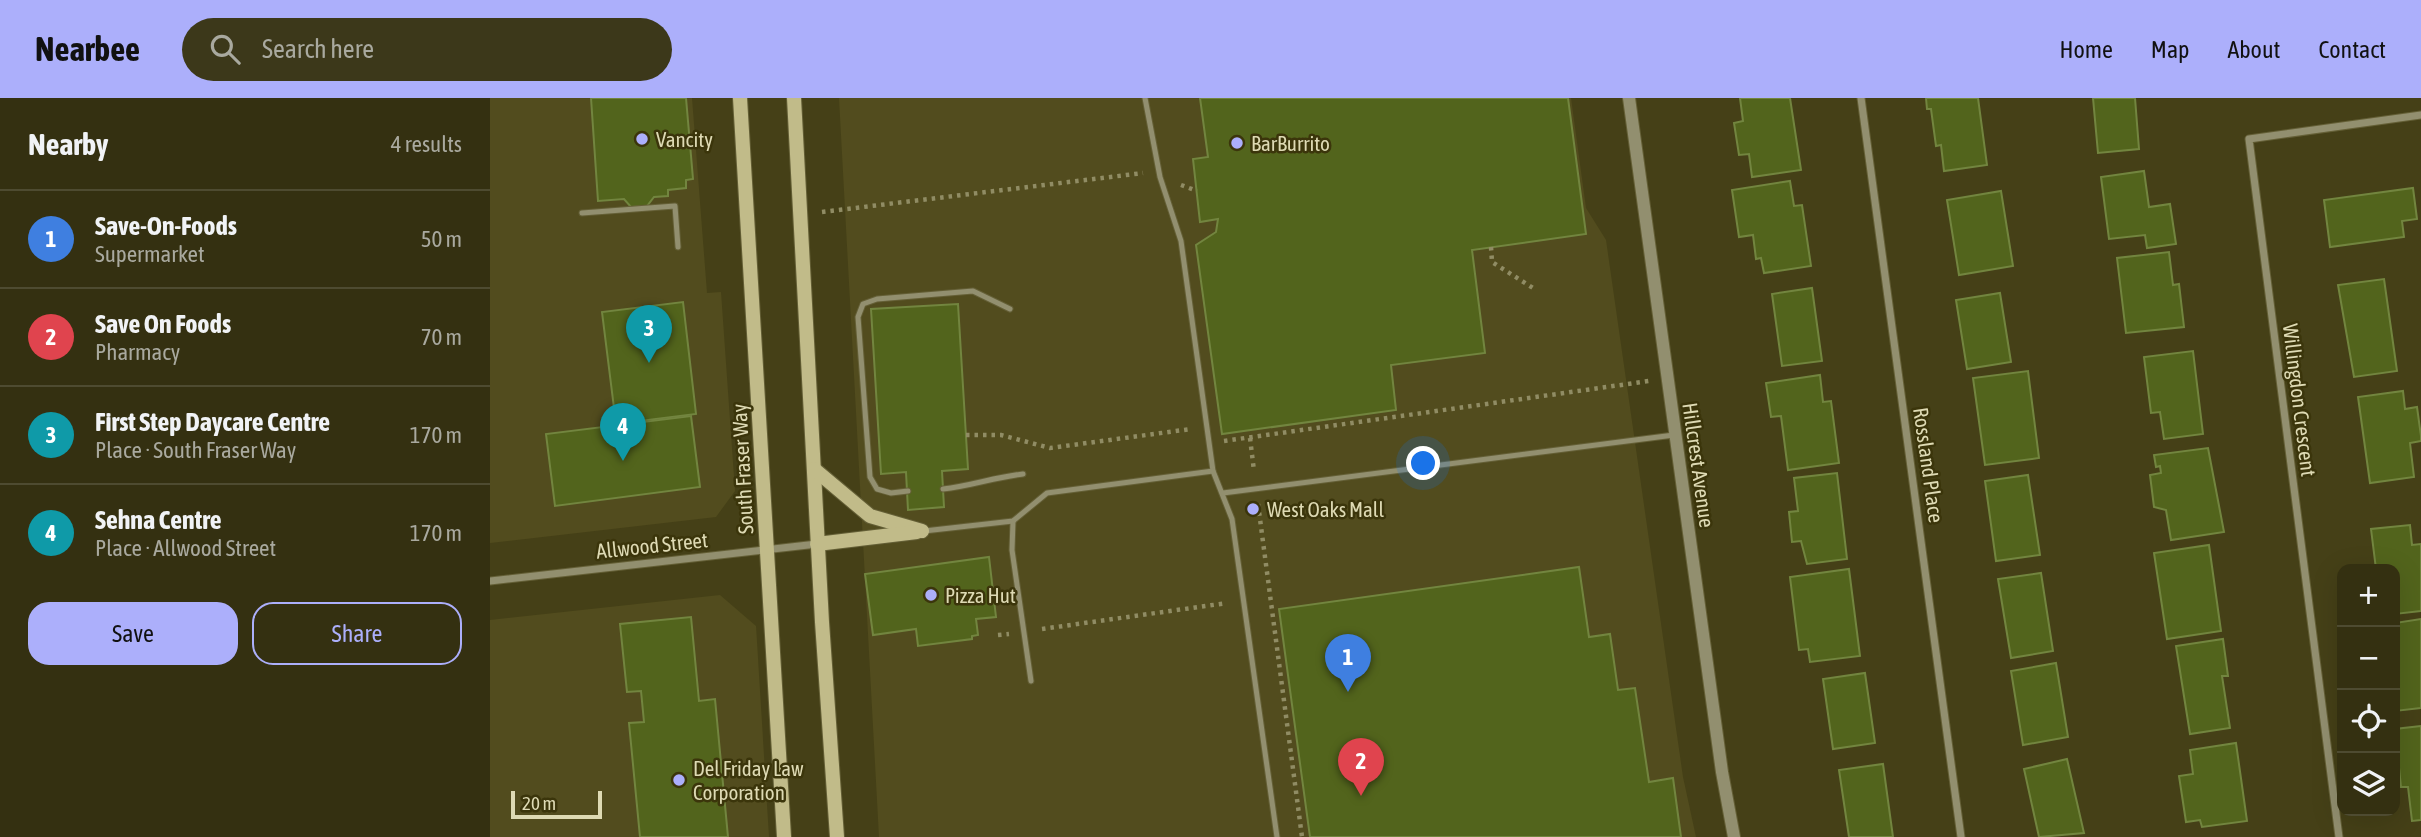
<!DOCTYPE html>
<html lang="en">
<head>
<meta charset="utf-8">
<style>
  :root { --surface:#343011; --page:#3c381a; --text:#f1f3f6; --muted:#a9a99f; --line:#4e4b31; --accent:#acaffb }
  body { margin:0; font-family:"Asap Condensed",sans-serif; background:var(--page); color:var(--text) }
  .controls { position:absolute; right:21px; bottom:21px; display:grid; overflow:hidden; border-radius:14px; box-shadow:0 7px 28px #0002 }
  .controls button { width:63px; height:63px; display:grid; place-items:center; padding:0; border:0; border-bottom:2px solid var(--line); background:var(--surface); color:var(--text); font:35px sans-serif }
  .scale { position:absolute; left:21px; bottom:18px; width:91px; box-sizing:border-box; padding-left:7px; border:4px solid #dedab4; border-top:0; font-size:19px; line-height:24px; white-space:nowrap; color:#dedab4; -webkit-text-stroke:5px #3b350b; paint-order:stroke }
  .you { position:absolute; left:934px; top:366px; width:24px; height:24px; margin:-18px; border:5px solid #fff; border-radius:50%; background:#1a73e8; box-shadow:0 0 0 10px #1a73e833 }
  .badge { display:grid; place-items:center; width:46px; height:46px; border-radius:50%; background:var(--accent); color:#fff; font-size:23px; font-weight:700 }
  .pin { position:absolute; translate:-50% -58px; filter:drop-shadow(0 2px 4px #0008) }
  .pin::after { content:''; position:absolute; top:37px; width:24px; height:21px; background:inherit; clip-path:polygon(0 0,100% 0,50% 100%) }
  .list { margin:0; padding:0; list-style:none }
  h2 { display:flex; justify-content:space-between; align-items:center; height:91px; margin:0; padding:0 28px; font-size:30px }
  h2 small { font-size:23px; font-weight:400; color:var(--muted) }
  .list li { display:grid; grid-template-columns:46px 1fr auto; gap:21px; align-items:center; box-sizing:border-box; height:98px; padding:0 28px; border-top:2px solid var(--line) }
  .list b { display:block; font-size:26px; white-space:nowrap }
  .list p { margin:0; font-size:23px; white-space:nowrap; color:var(--muted) }
  .list em { font-size:23px; font-style:normal; color:var(--muted) }
  .actions { display:flex; gap:14px; padding:21px 28px }
  .actions a { flex:1; padding:16px 0; border:2px solid var(--accent); border-radius:21px; text-align:center; font-size:24px; color:var(--accent) }
  .actions .main { background:var(--accent); color:#111 }
  .icon { flex:none; width:38px; height:38px; fill:none; stroke:currentColor; stroke-width:2; stroke-linecap:round; stroke-linejoin:round }
  .map { position:relative; flex:none; width:1931px; height:739px; overflow:hidden }
  header { display:flex; align-items:center; gap:42px; box-sizing:border-box; height:98px; padding:0 35px; background:var(--accent); color:#111 }
  header strong { font-size:33px }
  nav { display:flex; gap:38px; margin-inline-start:auto; font-size:24px }
  .search { width:490px; height:63px; background:var(--page); display:flex; align-items:center; gap:18px; box-sizing:border-box; padding:0 24px; border-radius:38px; color:var(--muted); font-size:26px }
  main { display:flex }
  aside { flex:1; background:var(--surface) }
  .map>svg:first-child { display:block }
  .built { fill:#524c1e }
  .building { fill:#52641c; stroke:#72853f; stroke-width:2 }
  .lines { fill:none; stroke-linecap:round; stroke-linejoin:round }
  .service-casing { stroke:#645f36; stroke-width:7 }
  .minor-casing { stroke:#645f36; stroke-width:9 }
  .tertiary-casing { stroke:#645f36; stroke-width:14 }
  .secondary-casing { stroke:#645f36; stroke-width:16 }
  .path { stroke:#908c64; stroke-width:4.5; stroke-dasharray:3.5 5; stroke-linecap:butt }
  .service { stroke:#928f6f; stroke-width:5 }
  .minor { stroke:#928f6f; stroke-width:7 }
  .tertiary { stroke:#928f6f; stroke-width:12 }
  .secondary { stroke:#c1bb89; stroke-width:14 }
  .poi-dot { fill:#acaffb; stroke:#3b350b; stroke-width:2.5 }
  .labels { text-anchor:middle; dominant-baseline:central; stroke-width:5; stroke-linejoin:round; paint-order:stroke }
  .poi-label { font-size:21px; fill:#dedab4; stroke:#3b350b; text-anchor:start }
  .street-label { font-size:21px; fill:#dedab4; stroke:#3b350b }
</style>
</head>
<body>
<header>
<strong>Nearbee</strong>
<div class="search"><svg class="icon" aria-label="search" viewBox="0 0 24 24"><circle cx="10" cy="10" r="6"/><path d="M15 15l6 6"/></svg>Search here</div>
<nav><a>Home</a><a>Map</a><a>About</a><a>Contact</a></nav>
</header>
<main>
<aside>
<h2>Nearby<small>4 results</small></h2>
<ul class="list">
<li><span class="badge" style="background:#3f7fe0">1</span><div><b>Save-On-Foods</b><p>Supermarket</p></div><em>50 m</em></li>
<li><span class="badge" style="background:#e0444e">2</span><div><b>Save On Foods</b><p>Pharmacy</p></div><em>70 m</em></li>
<li><span class="badge" style="background:#0f9aa8">3</span><div><b>First Step Daycare Centre</b><p>Place · South Fraser Way</p></div><em>170 m</em></li>
<li><span class="badge" style="background:#0f9aa8">4</span><div><b>Sehna Centre</b><p>Place · Allwood Street</p></div><em>170 m</em></li>
</ul>
<div class="actions"><a class="main">Save</a><a>Share</a></div>
</aside>
<div class="map">
<svg width="1931" height="739" viewBox="0 0 1931 739">
  <rect width="100%" height="100%" fill="#454017"/>
  <!-- built -->
  <g class="built">
    <path d="M 0,0 L 202,0 L 217,195 L 231,194 L 245,393 L 226,419 L 0,445 Z"/>
    <path d="M 349,0 L 1081,0 L 1096,110 L 1116,142 L 1193,679 L 1206,739 L 389,739 Z"/>
    <path d="M 230,497 L 266,528 L 279,739 L 0,739 L 0,522 Z"/>
  </g>
  <!-- building -->
  <g class="building">
    <path d="M 101,0 L 196,0 L 203,81 L 196,82 L 196,90 L 178,92 L 178,98 L 164,99 L 157,108 L 141,109 L 134,101 L 108,103 Z"/>
    <path d="M 710,0 L 1078,0 L 1096,136 L 982,152 L 995,255 L 901,267 L 906,312 L 732,336 L 706,147 L 726,134 L 728,121 L 710,124 L 703,61 L 718,59 Z"/>
    <path d="M 1250,0 L 1300,0 L 1311,72 L 1262,79 L 1259,56 L 1249,57 L 1244,25 L 1253,23 Z"/>
    <path d="M 1436,0 L 1488,0 L 1497,67 L 1454,73 L 1451,47 L 1446,48 L 1441,11 L 1437,11 Z"/>
    <path d="M 1603,0 L 1645,0 L 1649,51 L 1608,55 Z"/>
    <path d="M 1654,73 L 1659,109 L 1680,106 L 1686,146 L 1657,150 L 1655,137 L 1619,141 L 1611,79 Z"/>
    <path d="M 1300,83 L 1304,108 L 1312,107 L 1321,168 L 1274,175 L 1271,160 L 1266,161 L 1263,137 L 1249,139 L 1242,92 Z"/>
    <path d="M 1923,90 L 1927,121 L 1912,123 L 1914,139 L 1840,149 L 1834,102 Z"/>
    <path d="M 1511,93 L 1523,168 L 1469,177 L 1457,102 Z"/>
    <path d="M 1679,154 L 1683,187 L 1689,186 L 1694,229 L 1636,235 L 1627,160 Z"/>
    <path d="M 1894,181 L 1907,273 L 1864,279 L 1848,187 Z"/>
    <path d="M 1322,190 L 1332,263 L 1292,268 L 1282,196 Z"/>
    <path d="M 1510,195 L 1521,264 L 1477,271 L 1466,202 Z"/>
    <path d="M 193,204 L 206,316 L 126,326 L 112,214 Z"/>
    <path d="M 468,206 L 478,371 L 452,373 L 454,409 L 418,412 L 416,374 L 391,376 L 381,211 Z"/>
    <path d="M 1703,253 L 1713,336 L 1674,341 L 1670,314 L 1661,315 L 1654,259 Z"/>
    <path d="M 1538,273 L 1549,360 L 1495,367 L 1483,280 Z"/>
    <path d="M 1330,277 L 1333,304 L 1341,303 L 1349,365 L 1298,372 L 1291,318 L 1281,319 L 1276,285 Z"/>
    <path d="M 1913,293 L 1915,311 L 1927,309 L 1931,338 L 1931,343 L 1920,345 L 1924,379 L 1880,385 L 1868,299 Z"/>
    <path d="M 201,318 L 210,389 L 65,408 L 56,336 Z"/>
    <path d="M 1718,350 L 1734,434 L 1681,442 L 1676,412 L 1664,409 L 1660,377 L 1671,375 L 1670,368 L 1666,369 L 1664,357 Z"/>
    <path d="M 1347,375 L 1357,461 L 1317,466 L 1311,443 L 1302,444 L 1299,414 L 1308,413 L 1304,380 Z"/>
    <path d="M 1538,377 L 1550,457 L 1506,463 L 1495,383 Z"/>
    <path d="M 1920,427 L 1922,447 L 1931,446 L 1931,513 L 1905,516 L 1905,471 L 1886,471 L 1881,431 Z"/>
    <path d="M 1719,447 L 1731,533 L 1677,541 L 1664,455 Z"/>
    <path d="M 499,459 L 506,519 L 486,521 L 488,537 L 482,538 L 482,541 L 428,548 L 426,531 L 383,537 L 375,476 Z"/>
    <path d="M 1089,469 L 1099,539 L 1120,536 L 1128,592 L 1145,590 L 1159,684 L 1183,680 L 1191,739 L 820,739 L 789,511 Z"/>
    <path d="M 1359,471 L 1370,558 L 1320,564 L 1318,551 L 1309,552 L 1300,479 Z"/>
    <path d="M 1551,475 L 1563,553 L 1521,560 L 1508,481 Z"/>
    <path d="M 201,519 L 209,603 L 225,601 L 238,739 L 150,739 L 139,625 L 154,624 L 151,593 L 137,594 L 130,526 Z"/>
    <path d="M 1931,521 L 1931,610 L 1905,613 L 1905,525 Z"/>
    <path d="M 1733,541 L 1738,578 L 1732,578 L 1740,630 L 1700,636 L 1686,548 Z"/>
    <path d="M 1566,565 L 1578,639 L 1533,647 L 1521,573 Z"/>
    <path d="M 1375,575 L 1385,645 L 1343,651 L 1333,581 Z"/>
    <path d="M 1931,628 L 1931,722 L 1922,723 L 1918,689 L 1911,689 L 1905,631 Z"/>
    <path d="M 1746,645 L 1757,723 L 1712,729 L 1710,722 L 1696,724 L 1689,678 L 1703,676 L 1700,652 Z"/>
    <path d="M 1577,661 L 1594,735 L 1549,739 L 1534,671 Z"/>
    <path d="M 1393,666 L 1403,739 L 1359,739 L 1349,672 Z"/>
  </g>
  <g class="lines">
    <defs>
      <g id="service">
        <path d="M 655,0 L 670,79 L 691,143 L 723,373 L 742,421 L 787,739"/>
        <path d="M 92,115 L 185,108 L 188,149"/>
        <path d="M 453,391 C 481,388 505,379 533,376"/>
        <path d="M 418,393 L 401,395 L 387,391 L 380,379 L 368,219 L 373,206 L 387,201 L 483,193 L 520,211"/>
        <path d="M 733,395 L 1184,337"/>
        <path d="M 523,423 L 522,452 L 541,583"/>
        <path d="M 434,433 L 523,423 L 557,395 L 723,373"/>
      </g>
      <g id="minor">
        <path d="M 1371,0 L 1471,739"/>
        <path d="M 0,483 L 327,446"/>
        <path d="M 1849,739 L 1759,41 L 1931,17"/>
      </g>
      <path id="tertiary" d="M 1139,0 L 1232,674 L 1244,739"/>
      <g id="secondary">
        <path d="M 250,0 L 294,739"/>
        <path d="M 304,0 L 332,524 L 347,739"/>
        <path d="M 324,371 L 380,418 L 432,433"/>
        <path d="M 327,446 L 427,434"/>
      </g>
    </defs>
    <!-- service casing -->
    <use href="#service" class="service-casing"/>
    <!-- minor casing -->
    <use href="#minor" class="minor-casing"/>
    <!-- tertiary casing -->
    <use href="#tertiary" class="tertiary-casing"/>
    <!-- secondary casing -->
    <use href="#secondary" class="secondary-casing"/>
    <!-- path -->
    <g class="path">
      <path d="M 691,87 L 707,93"/>
      <path d="M 332,114 L 653,75"/>
      <path d="M 1001,149 L 1002,164 L 1043,190"/>
      <path d="M 476,337 L 511,337 L 560,350 L 701,331"/>
      <path d="M 760,340 L 764,373"/>
      <path d="M 734,343 L 1159,283"/>
      <path d="M 768,406 L 812,739"/>
      <path d="M 552,531 L 737,505"/>
      <path d="M 508,537 L 519,536"/>
    </g>
    <!-- service -->
    <use href="#service" class="service"/>
    <!-- minor -->
    <use href="#minor" class="minor"/>
    <!-- tertiary -->
    <use href="#tertiary" class="tertiary"/>
    <!-- secondary -->
    <use href="#secondary" class="secondary"/>
  </g>
  <!-- markers -->
  <g class="poi-dot">
    <circle cx="152" cy="41" r="7"/>
    <circle cx="747" cy="45" r="7"/>
    <circle cx="763" cy="411" r="7"/>
    <circle cx="441" cy="497" r="7"/>
    <circle cx="189" cy="682" r="7"/>
  </g>
  <g class="labels">
    <!-- poi labels -->
    <g class="poi-label">
      <text x="166" y="41">Vancity</text>
      <text x="761" y="45">BarBurrito</text>
      <text x="777" y="411">West Oaks Mall</text>
      <text x="455" y="497">Pizza Hut</text>
      <text x="203" y="670">Del Friday Law<tspan x="203" dy="24">Corporation</tspan></text>
    </g>
    <!-- street labels -->
    <g class="street-label">
      <text transform="translate(1810 302) rotate(83)">Willingdon Crescent</text>
      <text transform="translate(1209 367) rotate(82)">Hillcrest Avenue</text>
      <text transform="translate(1439 367) rotate(82)">Rossland Place</text>
      <text transform="translate(252 371) rotate(-93)">South Fraser Way</text>
      <text transform="translate(162 447) rotate(-6)">Allwood Street</text>
    </g>
  </g>
</svg>
<div class="controls">
<button>+</button>
<button>−</button>
<button><svg class="icon" aria-label="locate" viewBox="0 0 24 24"><circle cx="12" cy="12" r="6"/><path d="M12 2v4M12 18v4M2 12h4M18 12h4"/></svg></button>
<button><svg class="icon" aria-label="layers" viewBox="0 0 24 24"><path d="M12 4l9 5-9 5-9-5zM3 14l9 5 9-5"/></svg></button>
</div>
<div class="scale">20 m</div>
<div class="you"></div>
<div class="pin badge" style="left:858px;top:594px;background:#3f7fe0">1</div>
<div class="pin badge" style="left:871px;top:698px;background:#e0444e">2</div>
<div class="pin badge" style="left:159px;top:265px;background:#0f9aa8">3</div>
<div class="pin badge" style="left:133px;top:363px;background:#0f9aa8">4</div>
</div>
</main>
</body>
</html>
